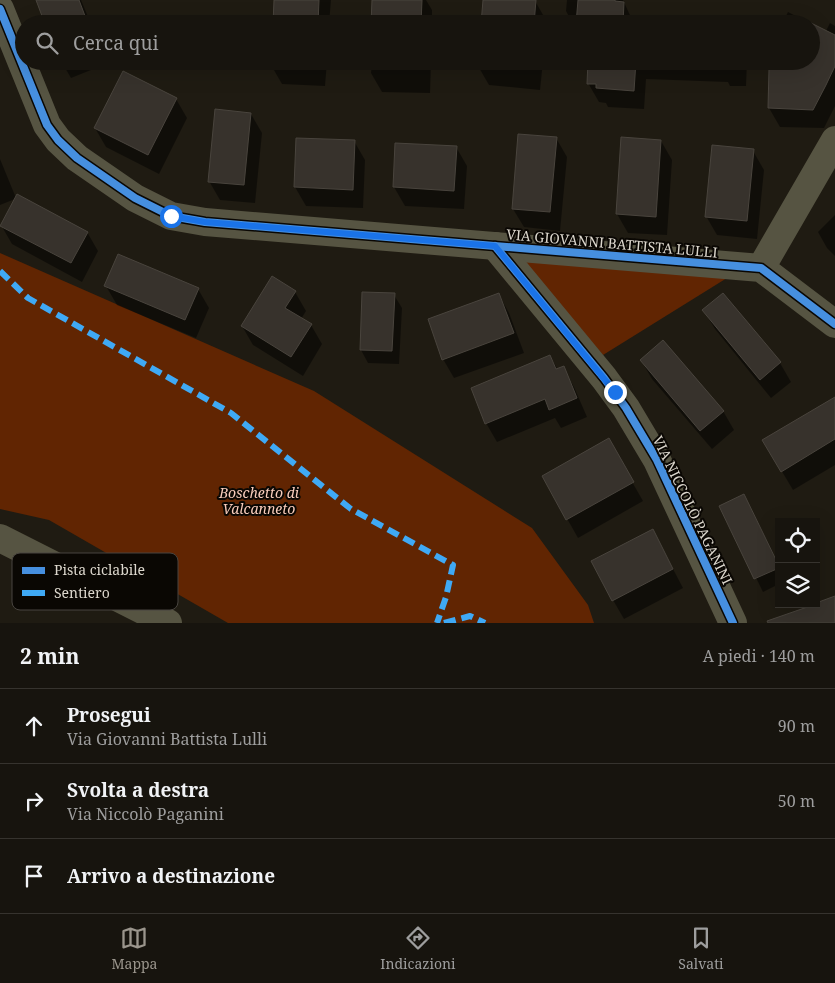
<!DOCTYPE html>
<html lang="it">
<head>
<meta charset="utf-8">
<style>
  :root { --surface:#17140e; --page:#201d17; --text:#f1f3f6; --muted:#9e9e9e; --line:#36332e; --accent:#9a958c }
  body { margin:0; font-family:"Noto Serif",serif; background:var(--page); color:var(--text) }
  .controls { position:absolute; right:15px; bottom:15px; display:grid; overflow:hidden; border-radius:0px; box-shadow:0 5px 20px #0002 }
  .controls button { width:45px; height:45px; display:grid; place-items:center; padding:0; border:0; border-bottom:1px solid var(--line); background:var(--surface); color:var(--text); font:25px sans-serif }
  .stop { position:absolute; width:15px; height:15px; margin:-11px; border:4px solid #1a73e8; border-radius:50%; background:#fff }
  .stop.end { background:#1a73e8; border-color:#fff; box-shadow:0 1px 5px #0008 }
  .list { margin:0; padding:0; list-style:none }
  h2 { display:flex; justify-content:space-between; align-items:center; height:65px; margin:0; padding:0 20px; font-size:21px }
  h2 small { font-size:16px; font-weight:400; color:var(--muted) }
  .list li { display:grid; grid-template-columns:32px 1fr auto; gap:15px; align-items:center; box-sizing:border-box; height:75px; padding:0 20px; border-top:1px solid var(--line) }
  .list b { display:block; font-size:19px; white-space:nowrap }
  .list p { margin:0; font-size:16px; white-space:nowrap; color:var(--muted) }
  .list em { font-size:16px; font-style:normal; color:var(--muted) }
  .icon { flex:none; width:28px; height:28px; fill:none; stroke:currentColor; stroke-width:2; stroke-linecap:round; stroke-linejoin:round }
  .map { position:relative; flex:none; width:835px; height:623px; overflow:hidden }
  .search { position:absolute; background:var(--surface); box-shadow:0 5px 20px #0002; left:15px; right:15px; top:15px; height:55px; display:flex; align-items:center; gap:12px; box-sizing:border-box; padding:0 18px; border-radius:28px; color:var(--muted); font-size:19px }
  .sheet { height:290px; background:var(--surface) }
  nav { display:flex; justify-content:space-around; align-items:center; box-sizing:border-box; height:70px; border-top:1px solid var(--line); background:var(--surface); font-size:14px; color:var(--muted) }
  nav a { display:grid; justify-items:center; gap:2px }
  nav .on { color:var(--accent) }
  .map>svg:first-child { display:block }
  .green { fill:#612502 }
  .shadow { fill:#0007 }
  .building { fill:#37322c; stroke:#49443d }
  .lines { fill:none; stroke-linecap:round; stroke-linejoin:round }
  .minor { stroke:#565442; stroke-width:28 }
  .quiet { stroke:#3fa9f5; stroke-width:6; stroke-dasharray:12 6; stroke-linecap:butt }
  .cycleway-casing { stroke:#0a0703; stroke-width:11 }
  .cycleway { stroke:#468fdf; stroke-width:8 }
  .route { stroke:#1a73e8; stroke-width:6 }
  .labels { text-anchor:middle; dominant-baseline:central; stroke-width:4; stroke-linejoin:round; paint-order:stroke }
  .street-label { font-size:14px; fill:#dcd7cd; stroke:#0a0703 }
  .park-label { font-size:14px; font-style:italic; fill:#f8ccbb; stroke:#0a0703 }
  .key { fill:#0a0703; stroke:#494540; stroke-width:1 }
  .key-label { font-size:14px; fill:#dcd7cd }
</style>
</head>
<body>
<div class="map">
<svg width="835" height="623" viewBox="0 0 835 623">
  <rect width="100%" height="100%" fill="#1f1b12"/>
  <!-- green -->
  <g class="green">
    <path d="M 0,253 L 314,391 L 532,528 L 588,605 L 594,623 L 228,623 L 49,520 L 0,509 Z"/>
    <path d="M 519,258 L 735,273 L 603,355 Z"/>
  </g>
  <!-- shadow -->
  <g class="shadow">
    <path d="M 37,0 L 81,0 L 91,24 L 46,24 Z"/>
    <path d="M 276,0 L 331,0 L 329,24 L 274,24 Z"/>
    <path d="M 373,0 L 426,0 L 432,10 L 432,24 L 373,24 Z"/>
    <path d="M 484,0 L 535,1 L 546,20 L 546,24 L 482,24 Z"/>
    <path d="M 567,0 L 623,0 L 634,24 L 573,24 L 566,11 Z"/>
    <path d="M 788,12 L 811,24 L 782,24 Z"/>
    <path d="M 671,17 L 737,20 L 739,24 L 671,24 Z"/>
    <path d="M 830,23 L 835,26 L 835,106 L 824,128 L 780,127 L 769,108 L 782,71 L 811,61 Z"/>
    <path d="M 61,61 L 105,61 L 106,64 L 71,78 Z"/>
    <path d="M 271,61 L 327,61 L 325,86 L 282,84 L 271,65 Z"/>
    <path d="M 372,61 L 431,61 L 430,93 L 382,92 L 371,73 Z"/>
    <path d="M 479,61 L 543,61 L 540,90 L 489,85 L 478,66 Z"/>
    <path d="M 590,61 L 747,61 L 746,86 L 730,86 L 728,82 L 646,79 L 644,109 L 608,107 L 606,103 L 599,102 L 588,83 Z"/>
    <path d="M 176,99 L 187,118 L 159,174 L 106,147 L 95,128 Z"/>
    <path d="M 251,114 L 262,133 L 255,203 L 220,200 L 209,181 Z"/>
    <path d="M 556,138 L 567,157 L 560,231 L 524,227 L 513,209 Z"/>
    <path d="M 297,139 L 354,141 L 365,160 L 363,208 L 306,206 L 295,187 Z"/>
    <path d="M 661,141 L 672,160 L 667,235 L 628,233 L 617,214 Z"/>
    <path d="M 456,147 L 467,166 L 464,209 L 405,206 L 394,187 Z"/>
    <path d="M 753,151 L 764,170 L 757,239 L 717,235 L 706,216 Z"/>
    <path d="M 0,159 L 16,198 L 87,232 L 98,251 L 82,282 L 12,244 L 1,225 L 15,199 L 0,205 Z"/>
    <path d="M 835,215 L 835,256 L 827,248 L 818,232 Z"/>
    <path d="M 106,286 L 198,289 L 209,308 L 196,338 L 117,305 Z"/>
    <path d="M 295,292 L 306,311 L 301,319 L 311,325 L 322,344 L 303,376 L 253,345 L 242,326 Z"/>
    <path d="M 394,295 L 402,308 L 399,364 L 368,363 L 361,350 Z"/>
    <path d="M 499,295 L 509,313 L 524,353 L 454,378 L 443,359 Z"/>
    <path d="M 704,311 L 780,363 L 791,382 L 771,398 L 715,329 Z"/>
    <path d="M 550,356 L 558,370 L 563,368 L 574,387 L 587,417 L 561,428 L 555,418 L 497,442 L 486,423 Z"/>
    <path d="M 641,360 L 723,411 L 734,430 L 712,449 L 652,379 Z"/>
    <path d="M 835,400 L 835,465 L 793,490 L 764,441 Z"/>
    <path d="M 608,440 L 643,501 L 578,538 L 543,476 Z"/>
    <path d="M 744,495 L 779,566 L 779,584 L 763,592 L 721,506 Z"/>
    <path d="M 663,550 L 683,588 L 624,619 L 613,600 Z"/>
  </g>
  <!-- building -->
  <g class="building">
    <path d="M 36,0 L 79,0 L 88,24 L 45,24 Z"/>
    <path d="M 274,0 L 319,0 L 318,24 L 273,24 Z"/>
    <path d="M 372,0 L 422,0 L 421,24 L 371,24 Z"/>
    <path d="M 483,0 L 536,0 L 534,24 L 481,24 Z"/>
    <path d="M 578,0 L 615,0 L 615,1 L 624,2 L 623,24 L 576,24 Z"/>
    <path d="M 811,23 L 835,35 L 835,66 L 826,85 L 813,110 L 768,108 L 769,69 L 781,69 L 785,61 L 811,61 Z"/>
    <path d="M 588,61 L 636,61 L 634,91 L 596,88 L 596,84 L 587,84 Z"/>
    <path d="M 123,71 L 177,98 L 148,155 L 94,128 Z"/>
    <path d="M 215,109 L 251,113 L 244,185 L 208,182 Z"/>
    <path d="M 518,134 L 557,137 L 550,212 L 512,209 Z"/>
    <path d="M 621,137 L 661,140 L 656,217 L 616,214 Z"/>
    <path d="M 296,138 L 355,140 L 353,190 L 294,187 Z"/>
    <path d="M 395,143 L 457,146 L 454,191 L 393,187 Z"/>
    <path d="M 712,145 L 754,149 L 747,221 L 705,217 Z"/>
    <path d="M 17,194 L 88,232 L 71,263 L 0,226 Z"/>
    <path d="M 118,254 L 199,288 L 185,320 L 104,286 Z"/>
    <path d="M 272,276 L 296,291 L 285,308 L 312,324 L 291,357 L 241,326 Z"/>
    <path d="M 362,292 L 395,293 L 392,351 L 360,350 Z"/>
    <path d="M 499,293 L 514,333 L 442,360 L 428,319 Z"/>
    <path d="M 723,293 L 781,362 L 760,380 L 702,310 Z"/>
    <path d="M 663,340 L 724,411 L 700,431 L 640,360 Z"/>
    <path d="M 550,355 L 556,369 L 564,366 L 577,398 L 549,410 L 545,399 L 485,424 L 471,388 Z"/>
    <path d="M 835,397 L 835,439 L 781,472 L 762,440 Z"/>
    <path d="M 609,438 L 634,482 L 566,520 L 542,476 Z"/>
    <path d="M 744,494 L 779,566 L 779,568 L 754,579 L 719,506 Z"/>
    <path d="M 653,529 L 673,569 L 612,601 L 591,561 Z"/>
    <path d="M 835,596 L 835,623 L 768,623 L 767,621 L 816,604 L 816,603 Z"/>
  </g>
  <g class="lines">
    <!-- minor -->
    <g class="minor">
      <path d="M 0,9 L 47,125 L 58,140 L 77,158 L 135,198 L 171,216 L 205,222 L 761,268 L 835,324"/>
      <path d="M 495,246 L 604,378 L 626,408 L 657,460 L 733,623"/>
      <path d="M 761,268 L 835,140"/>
      <path d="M 0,538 L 168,623"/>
    </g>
    <!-- quiet -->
    <g class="quiet">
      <path d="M 0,271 L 28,298 L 231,413 L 351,509 L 453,565 L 446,597 L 437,623"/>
      <path d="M 444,623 L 470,616 L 485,623"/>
    </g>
    <defs>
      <g id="cycleway">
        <path d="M 0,9 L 47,125 L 58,140 L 77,158 L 135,198 L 171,216 L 205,222 L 761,268 L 835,324"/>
        <path d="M 495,246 L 604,378 L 626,408 L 657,460 L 733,623"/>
      </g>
    </defs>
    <!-- cycleway casing -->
    <use href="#cycleway" class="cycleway-casing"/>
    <!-- cycleway -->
    <use href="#cycleway" class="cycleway"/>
  </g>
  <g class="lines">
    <!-- route -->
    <path class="route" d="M 171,216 L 205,222 L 495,246 L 615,392"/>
  </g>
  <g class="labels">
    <!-- street labels -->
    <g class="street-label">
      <text transform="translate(612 243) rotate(5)">VIA GIOVANNI BATTISTA LULLI</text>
      <text transform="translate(693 510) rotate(64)">VIA NICCOLÒ PAGANINI</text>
    </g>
    <!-- park labels -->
    <g class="park-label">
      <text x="259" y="492">Boschetto di<tspan x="259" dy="16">Valcanneto</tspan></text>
    </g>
  </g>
  <!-- legend -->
  <rect x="12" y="553" width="166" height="57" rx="8" class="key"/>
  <rect x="22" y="567" width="23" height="7" fill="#468fdf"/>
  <rect x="22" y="590" width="23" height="6" fill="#3fa9f5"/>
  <g class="key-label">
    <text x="54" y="575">Pista ciclabile</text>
    <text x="54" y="598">Sentiero</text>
  </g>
</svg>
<div class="controls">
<button><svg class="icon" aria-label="locate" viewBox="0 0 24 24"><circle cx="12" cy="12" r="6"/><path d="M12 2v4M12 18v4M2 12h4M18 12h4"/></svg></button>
<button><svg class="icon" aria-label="layers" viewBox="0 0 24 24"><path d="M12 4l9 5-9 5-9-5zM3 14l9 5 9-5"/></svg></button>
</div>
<div class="stop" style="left:171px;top:216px"></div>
<div class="stop end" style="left:615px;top:392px"></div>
<div class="search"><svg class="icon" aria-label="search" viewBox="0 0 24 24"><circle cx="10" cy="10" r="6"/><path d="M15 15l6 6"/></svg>Cerca qui</div>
</div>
<section class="sheet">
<h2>2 min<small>A piedi · 140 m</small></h2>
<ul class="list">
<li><svg class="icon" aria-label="ahead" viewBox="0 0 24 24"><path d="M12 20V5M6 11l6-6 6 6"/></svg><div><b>Prosegui</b><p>Via Giovanni Battista Lulli</p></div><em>90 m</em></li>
<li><svg class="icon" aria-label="right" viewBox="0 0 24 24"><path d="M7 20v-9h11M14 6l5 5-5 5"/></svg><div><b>Svolta a destra</b><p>Via Niccolò Paganini</p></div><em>50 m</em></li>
<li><svg class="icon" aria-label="arrive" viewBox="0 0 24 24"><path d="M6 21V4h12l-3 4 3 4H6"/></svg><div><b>Arrivo a destinazione</b></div></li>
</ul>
</section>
<nav>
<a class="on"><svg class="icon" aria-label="map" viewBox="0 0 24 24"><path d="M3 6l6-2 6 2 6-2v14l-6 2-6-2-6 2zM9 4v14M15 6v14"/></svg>Mappa</a>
<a><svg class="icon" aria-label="directions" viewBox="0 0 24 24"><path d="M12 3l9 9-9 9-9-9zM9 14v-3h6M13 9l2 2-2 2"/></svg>Indicazioni</a>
<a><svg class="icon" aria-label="saved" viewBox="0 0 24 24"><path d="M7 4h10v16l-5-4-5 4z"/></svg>Salvati</a>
</nav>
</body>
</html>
